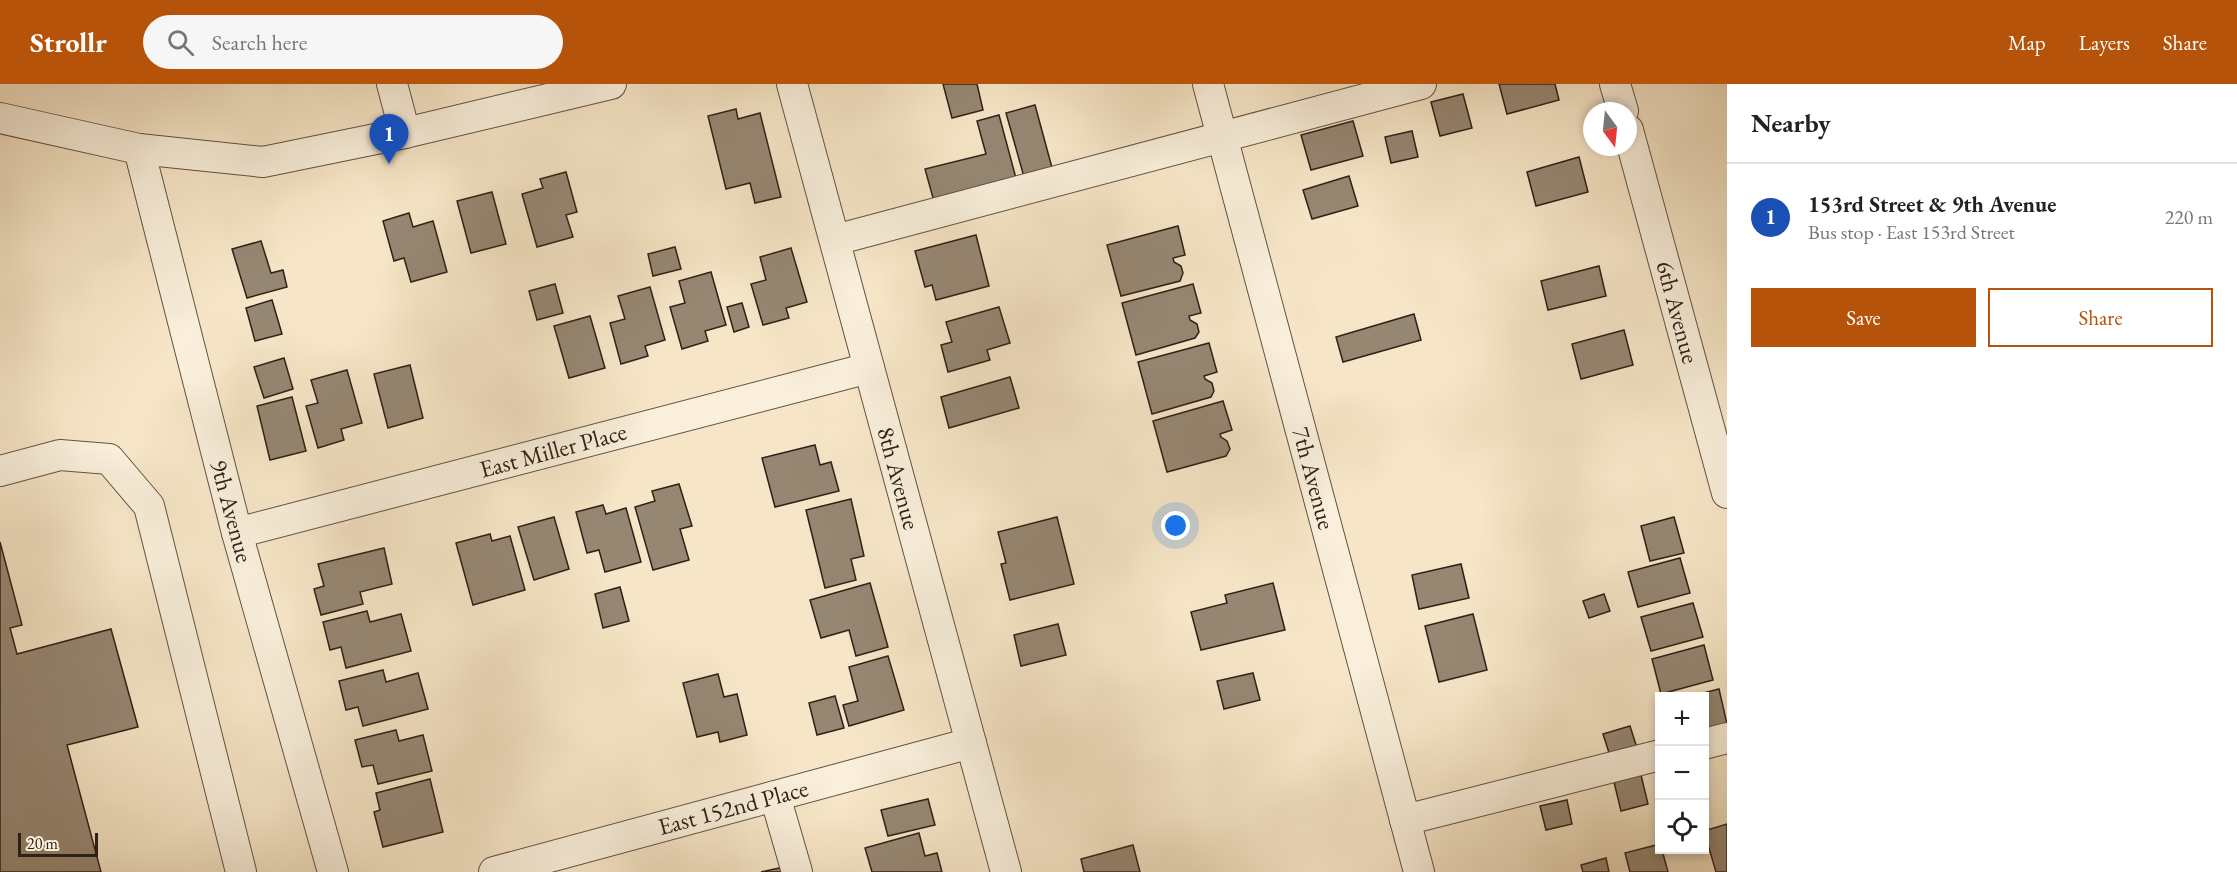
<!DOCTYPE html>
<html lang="en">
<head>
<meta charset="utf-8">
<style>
  :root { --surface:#fff; --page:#f6f6f6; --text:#222; --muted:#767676; --line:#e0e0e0; --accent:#b45309 }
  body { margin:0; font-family:"EB Garamond",serif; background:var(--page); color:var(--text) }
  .controls { position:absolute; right:18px; bottom:18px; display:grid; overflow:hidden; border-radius:0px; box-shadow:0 3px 9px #0003 }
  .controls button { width:54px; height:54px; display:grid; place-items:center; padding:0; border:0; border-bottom:2px solid var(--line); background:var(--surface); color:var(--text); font:30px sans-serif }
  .compass { position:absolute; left:1583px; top:18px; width:54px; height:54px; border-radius:50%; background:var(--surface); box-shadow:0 3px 9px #0003; rotate:165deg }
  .scale { position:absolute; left:18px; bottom:15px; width:80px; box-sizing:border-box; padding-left:6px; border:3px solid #2f2018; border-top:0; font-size:16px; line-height:21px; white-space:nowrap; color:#2f2018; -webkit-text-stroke:4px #f9efdb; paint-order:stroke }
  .you { position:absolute; left:1176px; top:442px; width:21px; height:21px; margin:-15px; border:4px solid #fff; border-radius:50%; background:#1a73e8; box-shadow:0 0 0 9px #1a73e833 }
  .badge { display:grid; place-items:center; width:39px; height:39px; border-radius:50%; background:var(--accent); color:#fff; font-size:20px; font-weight:700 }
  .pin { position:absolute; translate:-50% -50px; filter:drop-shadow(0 2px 3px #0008) }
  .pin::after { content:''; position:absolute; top:32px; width:21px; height:18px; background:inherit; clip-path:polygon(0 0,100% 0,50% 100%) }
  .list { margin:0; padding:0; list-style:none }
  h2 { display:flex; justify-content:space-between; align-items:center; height:78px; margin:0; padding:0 24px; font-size:26px }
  h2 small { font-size:20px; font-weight:400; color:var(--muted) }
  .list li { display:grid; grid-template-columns:39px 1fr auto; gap:18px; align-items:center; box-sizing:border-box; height:108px; padding:0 24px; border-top:2px solid var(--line) }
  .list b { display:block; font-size:22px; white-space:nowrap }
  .list p { margin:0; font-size:20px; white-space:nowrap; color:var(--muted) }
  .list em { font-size:20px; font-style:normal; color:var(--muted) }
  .actions { display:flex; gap:12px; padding:18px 24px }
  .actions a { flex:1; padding:14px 0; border:2px solid var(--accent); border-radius:0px; text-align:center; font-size:21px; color:var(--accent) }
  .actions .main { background:var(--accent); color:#fff }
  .icon { flex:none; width:33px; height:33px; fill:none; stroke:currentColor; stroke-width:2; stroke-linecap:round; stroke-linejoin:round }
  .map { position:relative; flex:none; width:1727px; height:788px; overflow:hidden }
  header { display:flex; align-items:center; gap:36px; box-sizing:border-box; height:84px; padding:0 30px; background:var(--accent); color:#fff }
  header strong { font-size:28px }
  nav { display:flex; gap:33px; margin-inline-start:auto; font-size:21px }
  .search { width:420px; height:54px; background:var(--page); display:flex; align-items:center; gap:15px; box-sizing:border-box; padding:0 21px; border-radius:33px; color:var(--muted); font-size:22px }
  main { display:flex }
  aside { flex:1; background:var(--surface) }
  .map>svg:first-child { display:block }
  .building { fill:#968773; stroke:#2f2018; stroke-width:1.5 }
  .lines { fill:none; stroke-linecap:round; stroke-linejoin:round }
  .minor-casing { stroke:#615244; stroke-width:32 }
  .minor { stroke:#f9efdb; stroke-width:30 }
  .labels { text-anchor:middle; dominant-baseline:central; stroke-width:4.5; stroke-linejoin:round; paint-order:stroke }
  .street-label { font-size:24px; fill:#2f2018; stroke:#f9efdb }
</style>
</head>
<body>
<header>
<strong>Strollr</strong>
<div class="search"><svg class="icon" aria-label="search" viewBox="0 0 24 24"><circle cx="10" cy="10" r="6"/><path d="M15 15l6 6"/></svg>Search here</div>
<nav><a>Map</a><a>Layers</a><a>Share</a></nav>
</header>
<main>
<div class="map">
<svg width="1727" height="788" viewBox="0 0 1727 788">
  <rect width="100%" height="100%" fill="#f6e6c7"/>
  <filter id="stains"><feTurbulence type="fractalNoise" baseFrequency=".00333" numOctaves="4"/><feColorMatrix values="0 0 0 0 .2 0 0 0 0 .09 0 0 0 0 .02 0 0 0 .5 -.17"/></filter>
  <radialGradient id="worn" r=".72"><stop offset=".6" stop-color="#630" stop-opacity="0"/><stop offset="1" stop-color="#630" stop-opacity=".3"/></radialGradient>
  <!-- building -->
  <g class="building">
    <path d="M 943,0 L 977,0 L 983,26 L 952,34 Z"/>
    <path d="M 1499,0 L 1555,0 L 1559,16 L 1507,30 Z"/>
    <path d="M 1463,10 L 1472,44 L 1440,52 L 1431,18 Z"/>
    <path d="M 1035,21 L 1054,91 L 1026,100 L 1006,29 Z"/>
    <path d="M 736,25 L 738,35 L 760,29 L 781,113 L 755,119 L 750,99 L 726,105 L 708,32 Z"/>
    <path d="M 999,31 L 1017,98 L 935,121 L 925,85 L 986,70 L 977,37 Z"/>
    <path d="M 1353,37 L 1363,72 L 1311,86 L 1301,51 Z"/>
    <path d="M 1412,47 L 1418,73 L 1391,79 L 1385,53 Z"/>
    <path d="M 1579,73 L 1588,108 L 1536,122 L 1527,88 Z"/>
    <path d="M 566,88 L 577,128 L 566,131 L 573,153 L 537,163 L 522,110 L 543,104 L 540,95 Z"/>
    <path d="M 1349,92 L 1358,122 L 1312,135 L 1303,106 Z"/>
    <path d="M 492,108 L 506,160 L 471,169 L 457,117 Z"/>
    <path d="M 409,129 L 413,143 L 433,137 L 447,188 L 411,198 L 404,174 L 394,177 L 383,137 Z"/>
    <path d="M 1178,142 L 1185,171 L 1173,174 L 1174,178 L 1181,182 L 1183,189 L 1180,197 L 1121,212 L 1107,161 Z"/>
    <path d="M 976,151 L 989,202 L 936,216 L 932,201 L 925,203 L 915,167 Z"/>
    <path d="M 261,157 L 271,189 L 283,186 L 287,203 L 247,214 L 232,165 Z"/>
    <path d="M 675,163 L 681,185 L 653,192 L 648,170 Z"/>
    <path d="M 791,164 L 807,218 L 786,224 L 789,234 L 763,241 L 751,200 L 766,196 L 760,173 Z"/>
    <path d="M 1599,182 L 1606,212 L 1548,226 L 1541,197 Z"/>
    <path d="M 711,188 L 726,241 L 705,247 L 708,257 L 682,265 L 670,223 L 685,219 L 679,197 Z"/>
    <path d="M 555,200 L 563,229 L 537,236 L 529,207 Z"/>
    <path d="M 1193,200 L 1201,229 L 1189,232 L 1190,236 L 1197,240 L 1199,248 L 1195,254 L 1136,271 L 1122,219 Z"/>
    <path d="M 650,203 L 665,256 L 645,262 L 648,272 L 621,280 L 610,239 L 625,235 L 618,212 Z"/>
    <path d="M 272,216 L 282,250 L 255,257 L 246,224 Z"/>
    <path d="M 742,219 L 749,243 L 734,248 L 727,223 Z"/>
    <path d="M 999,223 L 1010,259 L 987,266 L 990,276 L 948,288 L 941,261 L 952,258 L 946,238 Z"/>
    <path d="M 1414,230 L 1421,256 L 1343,278 L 1336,253 Z"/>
    <path d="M 590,232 L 605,284 L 569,294 L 554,242 Z"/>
    <path d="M 1624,246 L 1633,281 L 1581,295 L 1572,260 Z"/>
    <path d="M 1209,259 L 1217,288 L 1204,292 L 1205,295 L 1212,299 L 1214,307 L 1211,313 L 1152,330 L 1138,278 Z"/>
    <path d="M 284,274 L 293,305 L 264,314 L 254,283 Z"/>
    <path d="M 410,281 L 423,334 L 388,344 L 374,290 Z"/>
    <path d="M 347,286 L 362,339 L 341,345 L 344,356 L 318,364 L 306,322 L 318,319 L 311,296 Z"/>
    <path d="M 1010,293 L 1019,324 L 949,344 L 941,313 Z"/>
    <path d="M 292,313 L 306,367 L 270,376 L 257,322 Z"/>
    <path d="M 1223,317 L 1232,346 L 1220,350 L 1221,353 L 1227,357 L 1230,365 L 1226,372 L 1167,388 L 1153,337 Z"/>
    <path d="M 815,361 L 820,381 L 831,378 L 839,407 L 775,423 L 762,374 Z"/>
    <path d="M 679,400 L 692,442 L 680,445 L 689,476 L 653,486 L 635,423 L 655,417 L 652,407 Z"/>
    <path d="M 851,415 L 864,472 L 851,475 L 856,496 L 825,504 L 806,426 Z"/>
    <path d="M 603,421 L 606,430 L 626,424 L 641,478 L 605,488 L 599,466 L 587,469 L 576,428 Z"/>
    <path d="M 554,433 L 569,485 L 534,496 L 518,443 Z"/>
    <path d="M 1057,433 L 1074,500 L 1010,516 L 1001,480 L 1006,479 L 998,448 Z"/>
    <path d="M 1674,433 L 1684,469 L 1650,477 L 1641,442 Z"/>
    <path d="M 490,450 L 492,457 L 510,452 L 525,506 L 473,521 L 456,459 Z"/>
    <path d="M 0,458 L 22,541 L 10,544 L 17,570 L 111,545 L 138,643 L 67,661 L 101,788 L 0,788 Z"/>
    <path d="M 384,464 L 392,500 L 360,508 L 363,520 L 321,531 L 314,505 L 324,502 L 318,480 Z"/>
    <path d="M 1680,474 L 1690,509 L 1638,523 L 1628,488 Z"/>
    <path d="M 1461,480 L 1469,514 L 1419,525 L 1412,491 Z"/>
    <path d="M 870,499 L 888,563 L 856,572 L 849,546 L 821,554 L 810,516 Z"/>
    <path d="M 1273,499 L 1285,546 L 1201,566 L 1191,528 L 1227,519 L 1225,511 Z"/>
    <path d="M 620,503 L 629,537 L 603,544 L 595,510 Z"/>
    <path d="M 1604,510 L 1610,527 L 1589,534 L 1583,517 Z"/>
    <path d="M 1693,519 L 1703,553 L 1651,567 L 1641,533 Z"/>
    <path d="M 367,527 L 370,538 L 401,530 L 411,567 L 346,584 L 341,563 L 330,566 L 323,538 Z"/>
    <path d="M 1473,530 L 1487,586 L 1439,598 L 1425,542 Z"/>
    <path d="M 1058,540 L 1066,571 L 1021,582 L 1014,551 Z"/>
    <path d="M 1704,561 L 1713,596 L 1661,610 L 1652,575 Z"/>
    <path d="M 888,572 L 904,626 L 849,642 L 843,621 L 858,617 L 849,583 Z"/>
    <path d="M 383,586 L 386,598 L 418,589 L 428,625 L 363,642 L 358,623 L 346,626 L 339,597 Z"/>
    <path d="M 1253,589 L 1260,616 L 1224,625 L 1217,597 Z"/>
    <path d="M 718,590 L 724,613 L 737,610 L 747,651 L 720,658 L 718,648 L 697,653 L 683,599 Z"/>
    <path d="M 1719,605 L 1727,640 L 1704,647 L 1704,612 L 1692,612 Z"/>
    <path d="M 835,612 L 844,644 L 817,651 L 809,619 Z"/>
    <path d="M 1630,642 L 1638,667 L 1611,675 L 1603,650 Z"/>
    <path d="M 396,646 L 399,657 L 423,651 L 432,687 L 378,700 L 373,681 L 362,683 L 355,656 Z"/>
    <path d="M 1641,691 L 1648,720 L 1621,727 L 1614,698 Z"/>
    <path d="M 430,695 L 443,748 L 383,763 L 374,728 L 380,726 L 376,709 Z"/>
    <path d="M 928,715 L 935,741 L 888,752 L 881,726 Z"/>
    <path d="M 1567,716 L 1572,740 L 1546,746 L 1540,722 Z"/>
    <path d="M 1727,740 L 1727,788 L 1716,788 L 1704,747 Z"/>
    <path d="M 919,749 L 925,772 L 937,769 L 942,788 L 872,788 L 865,764 Z"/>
    <path d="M 1660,760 L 1660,766 L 1662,766 L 1668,788 L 1630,788 L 1625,769 Z"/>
    <path d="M 1133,761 L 1140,788 L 1084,788 L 1081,775 Z"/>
    <path d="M 1606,774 L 1609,788 L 1583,788 L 1581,781 Z"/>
    <path d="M 784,783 L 785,788 L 761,788 Z"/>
  </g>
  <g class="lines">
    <defs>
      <g id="minor">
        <path d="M 392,0 L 405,49"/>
        <path d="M 792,0 L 1006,788"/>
        <path d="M 1208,0 L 1419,788"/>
        <path d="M 1615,0 L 1623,27"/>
        <path d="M 0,34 L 139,65 L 263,78 L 405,49 L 611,0"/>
        <path d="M 1628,46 L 1727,409"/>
        <path d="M 139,65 L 237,449 L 333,788"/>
        <path d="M 835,156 L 1421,0"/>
        <path d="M 0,387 L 60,371 L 109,375 L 149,422 L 241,788"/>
        <path d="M 237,449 L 869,284"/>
        <path d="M 1704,660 L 1727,654"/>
        <path d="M 775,712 L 797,788"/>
        <path d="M 1405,736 L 1660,671"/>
        <path d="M 494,788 L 971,659"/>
      </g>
    </defs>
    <!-- minor casing -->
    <use href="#minor" class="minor-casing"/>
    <!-- minor -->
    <use href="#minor" class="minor"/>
  </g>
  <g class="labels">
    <!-- street labels -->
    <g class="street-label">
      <text transform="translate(1678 228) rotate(75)">6th Avenue</text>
      <text transform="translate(553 366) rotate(-15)">East Miller Place</text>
      <text transform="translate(899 394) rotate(75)">8th Avenue</text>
      <text transform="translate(1314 394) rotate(75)">7th Avenue</text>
      <text transform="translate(232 427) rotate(75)">9th Avenue</text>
      <text transform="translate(733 723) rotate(-15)">East 152nd Place</text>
    </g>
  </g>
  <rect width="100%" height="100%" filter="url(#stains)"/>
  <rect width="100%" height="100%" fill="url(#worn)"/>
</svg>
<div class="controls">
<button>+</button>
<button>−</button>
<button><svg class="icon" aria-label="locate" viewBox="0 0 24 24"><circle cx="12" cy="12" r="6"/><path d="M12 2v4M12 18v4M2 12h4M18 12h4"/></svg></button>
</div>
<svg class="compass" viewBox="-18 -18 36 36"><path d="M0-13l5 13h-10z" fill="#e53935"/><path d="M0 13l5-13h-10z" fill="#767676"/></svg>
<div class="scale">20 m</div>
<div class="you"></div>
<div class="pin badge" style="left:389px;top:80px;background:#1a4fb4">1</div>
</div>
<aside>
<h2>Nearby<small></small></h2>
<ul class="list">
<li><span class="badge" style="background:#1a4fb4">1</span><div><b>153rd Street &amp; 9th Avenue</b><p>Bus stop · East 153rd Street</p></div><em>220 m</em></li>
</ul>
<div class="actions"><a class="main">Save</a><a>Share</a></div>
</aside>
</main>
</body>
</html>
